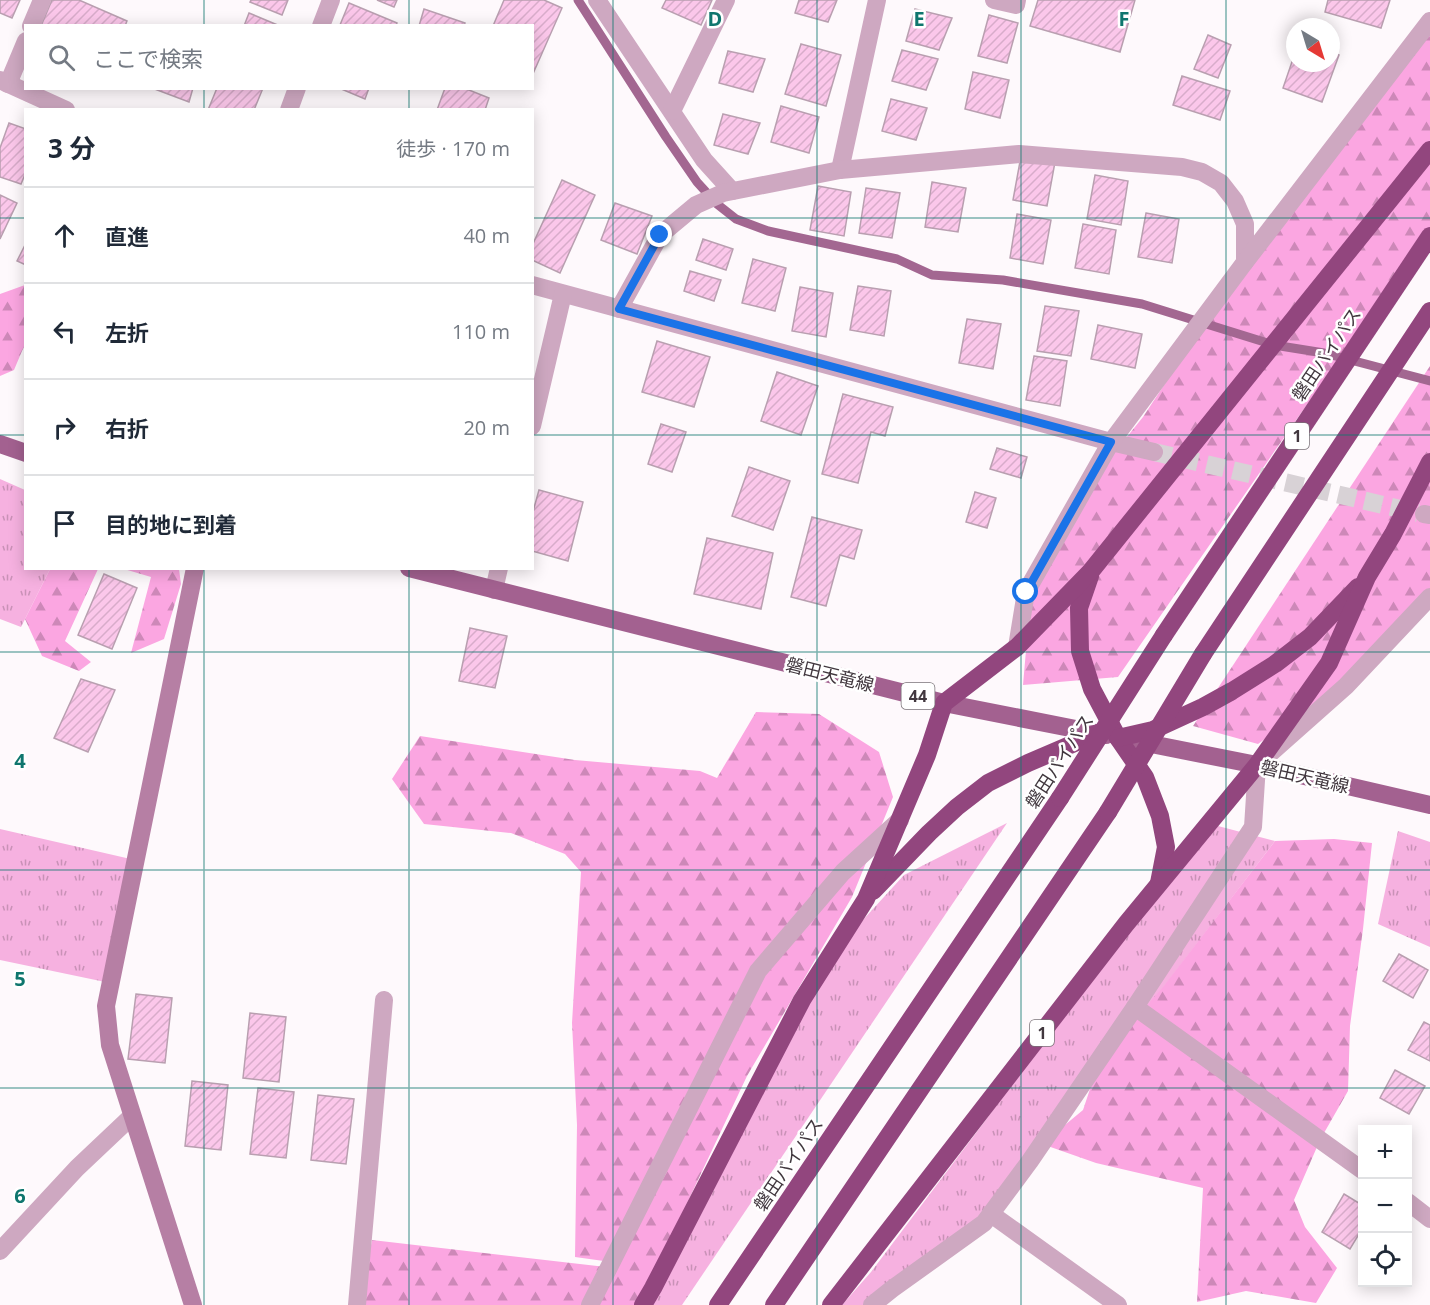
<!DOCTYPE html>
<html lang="ja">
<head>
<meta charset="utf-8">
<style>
  :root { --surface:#fff; --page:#f2f2f3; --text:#1f2937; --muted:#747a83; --line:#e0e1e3 }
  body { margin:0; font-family:"Open Sans","Noto Sans JP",sans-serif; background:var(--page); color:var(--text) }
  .controls { position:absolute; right:18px; bottom:18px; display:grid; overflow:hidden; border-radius:0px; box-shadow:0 3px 15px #0003 }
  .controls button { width:54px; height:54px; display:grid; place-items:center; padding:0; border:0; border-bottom:2px solid var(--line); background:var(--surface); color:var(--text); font:30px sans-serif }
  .compass { position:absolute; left:1286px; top:18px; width:54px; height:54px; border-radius:50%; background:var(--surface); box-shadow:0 3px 15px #0003; rotate:142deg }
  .stop { position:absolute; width:18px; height:18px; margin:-14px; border:4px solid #1a73e8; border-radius:50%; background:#fff }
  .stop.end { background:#1a73e8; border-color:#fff; box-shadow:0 2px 6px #0008 }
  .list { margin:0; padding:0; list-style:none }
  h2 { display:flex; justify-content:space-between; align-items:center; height:78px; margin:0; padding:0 24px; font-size:26px }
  h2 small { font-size:20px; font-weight:400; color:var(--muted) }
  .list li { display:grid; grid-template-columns:39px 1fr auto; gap:18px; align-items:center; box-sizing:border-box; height:96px; padding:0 24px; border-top:2px solid var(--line) }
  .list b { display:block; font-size:22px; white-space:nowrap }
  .list em { font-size:20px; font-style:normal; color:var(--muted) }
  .icon { flex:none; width:33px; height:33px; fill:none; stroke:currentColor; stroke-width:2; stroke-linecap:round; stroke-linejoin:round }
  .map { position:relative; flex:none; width:1430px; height:1305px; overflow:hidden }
  .search { position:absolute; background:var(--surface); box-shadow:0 3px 15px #0003; left:24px; top:24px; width:510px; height:66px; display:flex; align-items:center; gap:15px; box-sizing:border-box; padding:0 21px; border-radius:0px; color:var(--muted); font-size:22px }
  .panel { position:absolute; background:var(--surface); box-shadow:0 3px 15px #0003; left:24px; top:108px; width:510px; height:462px; border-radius:0px }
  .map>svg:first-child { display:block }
  .grass { fill:url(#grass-tufts) }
  .forest { fill:url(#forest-firs) }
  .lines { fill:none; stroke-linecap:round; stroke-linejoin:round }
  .stream { stroke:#a36791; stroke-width:9 }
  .building { fill:url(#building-hatch); stroke:#b99fb0; stroke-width:1.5 }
  .street-tunnel { stroke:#d8d2d6; stroke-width:18; stroke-dasharray:18 9; stroke-linecap:butt }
  .street { stroke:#cea8c1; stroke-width:18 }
  .secondary { stroke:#b67fa4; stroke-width:18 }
  .primary { stroke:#a36190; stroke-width:18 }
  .highway { stroke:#92467e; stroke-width:18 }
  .highway-bridge { stroke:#92467e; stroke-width:18 }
  .route { stroke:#1a73e8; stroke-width:8 }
  .grid { fill:none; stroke:#0f766e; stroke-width:1.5; stroke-opacity:0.55 }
  .labels { text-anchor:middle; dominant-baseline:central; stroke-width:5; stroke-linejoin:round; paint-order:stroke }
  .shield { fill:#fff; stroke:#7a7378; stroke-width:1.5 }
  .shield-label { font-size:16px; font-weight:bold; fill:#41373e }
  .street-label { font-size:18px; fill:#41373e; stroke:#fff }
  .grid-label { font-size:20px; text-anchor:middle; font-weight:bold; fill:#0f766e; stroke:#fff; stroke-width:5; stroke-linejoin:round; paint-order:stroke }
</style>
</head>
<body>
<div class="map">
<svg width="1430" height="1305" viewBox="0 0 1430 1305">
  <defs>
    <pattern id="grass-tufts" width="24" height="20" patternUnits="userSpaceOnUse" patternTransform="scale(1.5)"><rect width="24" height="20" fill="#f6b1e0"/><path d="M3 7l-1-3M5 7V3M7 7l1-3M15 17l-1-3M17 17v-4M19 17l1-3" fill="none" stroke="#c991b7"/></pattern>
    <pattern id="forest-firs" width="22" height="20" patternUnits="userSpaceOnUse" patternTransform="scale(1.5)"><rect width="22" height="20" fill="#fba6e1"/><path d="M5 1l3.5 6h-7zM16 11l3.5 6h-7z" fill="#cd88b8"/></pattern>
    <pattern id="building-hatch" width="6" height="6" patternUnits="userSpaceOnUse" patternTransform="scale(1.5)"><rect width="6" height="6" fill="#fbc7ea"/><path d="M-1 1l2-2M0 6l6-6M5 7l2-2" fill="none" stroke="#d8acca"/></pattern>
  </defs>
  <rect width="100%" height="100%" fill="#fef9fc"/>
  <!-- grass -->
  <g class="grass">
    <path d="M 0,479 L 25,490 L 26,568 L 50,569 L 21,627 L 0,619 Z"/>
    <path d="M 1007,823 L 682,1305 L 646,1305 L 831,955 L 904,875 Z"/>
    <path d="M 1218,826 L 1275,841 L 984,1223 L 875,1305 L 842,1305 L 871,1272 L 988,1117 L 1102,954 Z"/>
    <path d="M 0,829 L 135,860 L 110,983 L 0,960 Z"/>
    <path d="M 1398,831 L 1430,842 L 1430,947 L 1378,924 Z"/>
  </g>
  <!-- forest -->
  <g class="forest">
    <path d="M 1430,21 L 1430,227 L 1118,677 L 1023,685 L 1032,581 L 1084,490 L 1143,417 L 1245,262 Z"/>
    <path d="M 25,285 L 25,345 L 22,351 L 14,370 L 0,376 L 0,294 Z"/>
    <path d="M 1430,366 L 1430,597 L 1363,668 L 1258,744 L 1193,726 Z"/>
    <path d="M 50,569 L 98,569 L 65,641 L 91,662 L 79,671 L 42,656 L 25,619 Z"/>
    <path d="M 124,569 L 179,569 L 181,584 L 164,639 L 131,653 L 151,577 Z"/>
    <path d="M 756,712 L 819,714 L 879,752 L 893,797 L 852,897 L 747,1076 L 639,1305 L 360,1305 L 372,1240 L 606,1267 L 611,1262 L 575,1257 L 577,1125 L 572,1023 L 581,872 L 565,854 L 511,833 L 424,824 L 392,779 L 420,736 L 575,760 L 700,771 L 717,778 Z"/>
    <path d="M 1334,839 L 1372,843 L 1363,929 L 1350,1026 L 1348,1091 L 1320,1140 L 1294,1200 L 1305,1227 L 1337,1268 L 1316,1303 L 1246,1291 L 1197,1302 L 1203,1188 L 1096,1163 L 1042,1144 L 1083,1110 L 1100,1059 L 1163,987 L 1275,841 Z"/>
  </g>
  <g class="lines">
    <!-- stream -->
    <path class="stream" d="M 578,0 L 666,137 L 697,182 L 717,204 L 736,219 L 768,231 L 897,259 L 932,275 L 1003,280 L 1142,304 L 1274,345 L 1324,353 L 1430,381"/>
  </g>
  <!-- building -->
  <g class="building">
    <path d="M 0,0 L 20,0 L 12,18 L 0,13 Z"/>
    <path d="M 52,0 L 79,0 L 127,21 L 125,26 L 41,26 Z"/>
    <path d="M 251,0 L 288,0 L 282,15 L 250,2 Z"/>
    <path d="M 377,0 L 397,0 L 394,7 Z"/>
    <path d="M 504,0 L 544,0 L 562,8 L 532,76 L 532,26 L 493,26 Z"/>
    <path d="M 666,0 L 712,0 L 701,25 L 662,8 Z"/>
    <path d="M 799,0 L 837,0 L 828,22 L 795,13 Z"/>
    <path d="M 1038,0 L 1135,0 L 1120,52 L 1030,26 Z"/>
    <path d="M 1328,0 L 1390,0 L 1381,28 L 1325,12 Z"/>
    <path d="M 349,3 L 397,23 L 396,26 L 340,25 Z"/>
    <path d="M 424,9 L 465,23 L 464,26 L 419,26 Z"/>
    <path d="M 915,9 L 952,18 L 939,50 L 906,41 Z"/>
    <path d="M 249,13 L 280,26 L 244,26 Z"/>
    <path d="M 989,15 L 1018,23 L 1007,63 L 978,56 Z"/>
    <path d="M 1208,35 L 1231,45 L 1218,78 L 1194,69 Z"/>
    <path d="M 801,44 L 841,55 L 826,106 L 785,94 Z"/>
    <path d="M 902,50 L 938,59 L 926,90 L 892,81 Z"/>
    <path d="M 728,51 L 765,59 L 753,92 L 719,83 Z"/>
    <path d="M 1331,52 L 1339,55 L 1322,102 L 1283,88 L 1295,53 L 1295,63 L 1331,63 Z"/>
    <path d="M 973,72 L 1009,80 L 1000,118 L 965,109 Z"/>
    <path d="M 1182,76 L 1230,91 L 1220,120 L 1173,105 Z"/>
    <path d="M 152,88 L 193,88 L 189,102 Z"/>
    <path d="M 217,88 L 263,88 L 254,110 L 208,110 Z"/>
    <path d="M 339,88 L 369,88 L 365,99 Z"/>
    <path d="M 445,88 L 464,88 L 489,98 L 485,110 L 437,110 Z"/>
    <path d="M 891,99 L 927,108 L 916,140 L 882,131 Z"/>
    <path d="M 781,106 L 819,117 L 809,153 L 771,142 Z"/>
    <path d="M 723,114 L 760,123 L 748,154 L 714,145 Z"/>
    <path d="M 9,123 L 26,129 L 26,172 L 21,184 L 0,177 L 0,148 Z"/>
    <path d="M 1021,156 L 1055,162 L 1047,206 L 1013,200 Z"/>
    <path d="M 1095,175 L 1128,181 L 1121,225 L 1087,219 Z"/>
    <path d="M 562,180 L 595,195 L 560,273 L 532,260 L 532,246 Z"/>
    <path d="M 932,182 L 966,188 L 958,232 L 925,227 Z"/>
    <path d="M 818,186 L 851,192 L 844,236 L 810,230 Z"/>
    <path d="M 866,188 L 900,193 L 892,238 L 859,233 Z"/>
    <path d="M 0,195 L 17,203 L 0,239 Z"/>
    <path d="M 615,203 L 652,216 L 637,254 L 601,240 Z"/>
    <path d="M 1146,213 L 1179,219 L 1172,263 L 1138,257 Z"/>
    <path d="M 1017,214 L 1051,220 L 1043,264 L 1010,258 Z"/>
    <path d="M 1083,224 L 1116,230 L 1109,274 L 1075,268 Z"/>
    <path d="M 703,239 L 733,249 L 726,270 L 696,260 Z"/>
    <path d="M 26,243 L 26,265 L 17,261 Z"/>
    <path d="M 753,259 L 786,268 L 775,311 L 742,303 Z"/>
    <path d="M 690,271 L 721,280 L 714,301 L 684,291 Z"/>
    <path d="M 858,286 L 891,291 L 884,336 L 850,330 Z"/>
    <path d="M 800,287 L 833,293 L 826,337 L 792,331 Z"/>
    <path d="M 1045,306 L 1079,311 L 1071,356 L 1037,351 Z"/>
    <path d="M 967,319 L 1001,324 L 993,369 L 959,363 Z"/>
    <path d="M 1098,325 L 1142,334 L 1135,368 L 1091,359 Z"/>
    <path d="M 657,341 L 710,357 L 694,407 L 642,392 Z"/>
    <path d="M 1034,356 L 1067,361 L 1060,406 L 1026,400 Z"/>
    <path d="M 777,372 L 818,386 L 801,435 L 761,421 Z"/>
    <path d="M 843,394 L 893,407 L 885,436 L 871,432 L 858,483 L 822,474 Z"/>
    <path d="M 661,424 L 686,432 L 672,472 L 648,464 Z"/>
    <path d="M 997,448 L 1027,457 L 1021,478 L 990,469 Z"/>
    <path d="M 749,467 L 790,481 L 773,530 L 732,516 Z"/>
    <path d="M 539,490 L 583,502 L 568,561 L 532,551 L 532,515 Z"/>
    <path d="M 975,492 L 996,498 L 987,528 L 966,522 Z"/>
    <path d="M 812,517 L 862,530 L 854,559 L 840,555 L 826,606 L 791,597 Z"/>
    <path d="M 707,538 L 773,553 L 761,609 L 694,594 Z"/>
    <path d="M 104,574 L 137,588 L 112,649 L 78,635 Z"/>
    <path d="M 470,628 L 507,636 L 495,688 L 459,681 Z"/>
    <path d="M 81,679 L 115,690 L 88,752 L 54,738 Z"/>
    <path d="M 1399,954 L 1428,970 L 1413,998 L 1383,981 Z"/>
    <path d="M 136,994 L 172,998 L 165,1063 L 128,1059 Z"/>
    <path d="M 250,1013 L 286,1017 L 279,1082 L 243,1078 Z"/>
    <path d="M 1424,1022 L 1430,1025 L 1430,1061 L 1408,1050 Z"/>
    <path d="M 1395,1070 L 1425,1086 L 1409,1114 L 1380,1098 Z"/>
    <path d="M 192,1081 L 228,1085 L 221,1150 L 185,1146 Z"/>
    <path d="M 258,1088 L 294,1092 L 286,1158 L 250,1154 Z"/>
    <path d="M 318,1095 L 354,1099 L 346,1164 L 311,1160 Z"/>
    <path d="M 1344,1194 L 1362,1205 L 1362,1229 L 1350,1249 L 1322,1232 Z"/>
  </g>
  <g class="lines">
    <!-- street-tunnel -->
    <path class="street-tunnel" d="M 1154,452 L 1418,513"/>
    <!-- street -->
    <g class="street">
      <path d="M 597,0 L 704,160 L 732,191"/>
      <path d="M 994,0 L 1016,5 L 1017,0"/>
      <path d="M 31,26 L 42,0"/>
      <path d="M 321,26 L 331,0"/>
      <path d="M 0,80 L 66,110"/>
      <path d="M 8,84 L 26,41"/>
      <path d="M 289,110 L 297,88"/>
      <path d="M 672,111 L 726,0"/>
      <path d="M 840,170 L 877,0"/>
      <path d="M 532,285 L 1111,442 L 1154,452"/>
      <path d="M 619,309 L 660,235 L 696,205 L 723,193 L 840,170 L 1019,154 L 1182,167 L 1202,172 L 1221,183 L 1235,201 L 1245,224 L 1245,262"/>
      <path d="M 532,426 L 563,294"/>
      <path d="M 1424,514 L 1430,515"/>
      <path d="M 494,590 L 499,568"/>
      <path d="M 1017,647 L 1026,592 L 1111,442 L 1245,262 L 1430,21"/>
      <path d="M 1135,1007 L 1362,1170"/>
      <path d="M 1408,1202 L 1430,1219"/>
      <path d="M 991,1214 L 1118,1305"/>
      <path d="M 0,1251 L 77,1168 L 132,1116"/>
      <path d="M 357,1305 L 384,1000"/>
      <path d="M 590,1305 L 758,971 L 843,872 L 900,820"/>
      <path d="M 872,1305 L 892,1289 L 984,1223 L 1030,1161 L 1135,1007 L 1253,827 L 1257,765 L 1346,686 L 1430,597"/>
    </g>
    <!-- secondary -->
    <path class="secondary" d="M 193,1305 L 110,1045 L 106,1006 L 195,568"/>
    <!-- primary -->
    <g class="primary">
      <path d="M 0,444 L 26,453"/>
      <path d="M 409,568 L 944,703 L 1106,735"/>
      <path d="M 1136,741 L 1257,765 L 1430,805"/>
    </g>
    <!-- highway -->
    <g class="highway">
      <path d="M 1090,576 L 1079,608 L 1080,651 L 1092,689 L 1118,738 L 1145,777 L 1160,816 L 1166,847 L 1159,883"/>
      <path d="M 1164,635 L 1430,236"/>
      <path d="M 1203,654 L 1430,311"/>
      <path d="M 1118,738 L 1153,730 L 1203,707 L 1232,691 L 1275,664 L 1310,637 L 1358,587"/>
      <path d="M 873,891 L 929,833 L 957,807 L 988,783 L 1028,763 L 1098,733"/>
      <path d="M 643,1305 L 653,1288 L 802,1000 L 866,899 L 927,755 L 944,703 L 1017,647 L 1091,571 L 1430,150"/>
      <path d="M 718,1305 L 1060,798"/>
      <path d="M 774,1305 L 1108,812"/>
      <path d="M 831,1305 L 1126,924 L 1257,765 L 1329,663 L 1367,577 L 1393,534 L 1430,462"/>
    </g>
    <!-- highway-bridge -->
    <g class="highway-bridge">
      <path d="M 1060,798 L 1164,635"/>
      <path d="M 1108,812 L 1203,654"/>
    </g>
  </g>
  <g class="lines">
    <!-- route -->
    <path class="route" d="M 660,235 L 619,309 L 1111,442 L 1026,592"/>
  </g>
  <!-- grid -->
  <path class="grid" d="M 204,0 L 204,26M 409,0 L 409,26M 613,0 L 613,1305M 817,0 L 817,1305M 1021,0 L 1021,1305M 1226,0 L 1226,1305M 204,88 L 204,110M 409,88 L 409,110M 0,218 L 26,218M 532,218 L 1430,218M 0,435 L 26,435M 532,435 L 1430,435M 204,568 L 204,1305M 409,568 L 409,1305M 0,652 L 1430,652M 0,870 L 1430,870M 0,1088 L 1430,1088"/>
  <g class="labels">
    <!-- shield labels -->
    <g class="shield">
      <rect x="1285" y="423" width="24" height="26" rx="4.5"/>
      <rect x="901.5" y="683" width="33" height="26" rx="4.5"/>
      <rect x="1030" y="1020" width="24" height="26" rx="4.5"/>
    </g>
    <g class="shield-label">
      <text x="1297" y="436">1</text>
      <text x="918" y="696">44</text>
      <text x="1042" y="1033">1</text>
    </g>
    <!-- street labels -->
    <g class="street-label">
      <text transform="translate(1326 354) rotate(-56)">磐田バイパス</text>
      <text transform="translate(830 674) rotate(14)">磐田天竜線</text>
      <text transform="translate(1059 761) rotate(-57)">磐田バイパス</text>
      <text transform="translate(1305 776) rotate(13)">磐田天竜線</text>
      <text transform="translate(788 1164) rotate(-56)">磐田バイパス</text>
    </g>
  </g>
  <g class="grid-label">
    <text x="715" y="26">D</text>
    <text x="919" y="26">E</text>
    <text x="1124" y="26">F</text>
    <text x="20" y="768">4</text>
    <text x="20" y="986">5</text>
    <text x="20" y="1203">6</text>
  </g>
</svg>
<div class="controls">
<button>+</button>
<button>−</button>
<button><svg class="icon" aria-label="locate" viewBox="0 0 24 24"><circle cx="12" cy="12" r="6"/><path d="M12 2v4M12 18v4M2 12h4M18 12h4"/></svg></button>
</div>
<svg class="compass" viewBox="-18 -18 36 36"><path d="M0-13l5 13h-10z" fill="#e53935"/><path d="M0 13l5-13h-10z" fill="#747a83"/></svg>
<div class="stop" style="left:1026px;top:592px"></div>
<div class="stop end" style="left:660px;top:235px"></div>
<div class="search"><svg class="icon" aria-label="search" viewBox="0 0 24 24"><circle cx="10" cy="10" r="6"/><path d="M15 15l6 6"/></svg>ここで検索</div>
<section class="panel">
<h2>3 分<small>徒歩 · 170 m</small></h2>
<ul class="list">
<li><svg class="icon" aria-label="ahead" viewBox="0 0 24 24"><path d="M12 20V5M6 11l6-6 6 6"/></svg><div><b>直進</b></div><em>40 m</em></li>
<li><svg class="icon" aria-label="left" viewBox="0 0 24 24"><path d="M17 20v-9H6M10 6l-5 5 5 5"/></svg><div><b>左折</b></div><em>110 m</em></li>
<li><svg class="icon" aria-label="right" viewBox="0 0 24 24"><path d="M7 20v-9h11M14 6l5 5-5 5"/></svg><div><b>右折</b></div><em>20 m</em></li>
<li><svg class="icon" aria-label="arrive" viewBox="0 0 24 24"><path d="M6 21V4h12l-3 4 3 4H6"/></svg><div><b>目的地に到着</b></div></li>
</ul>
</section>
</div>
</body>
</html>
